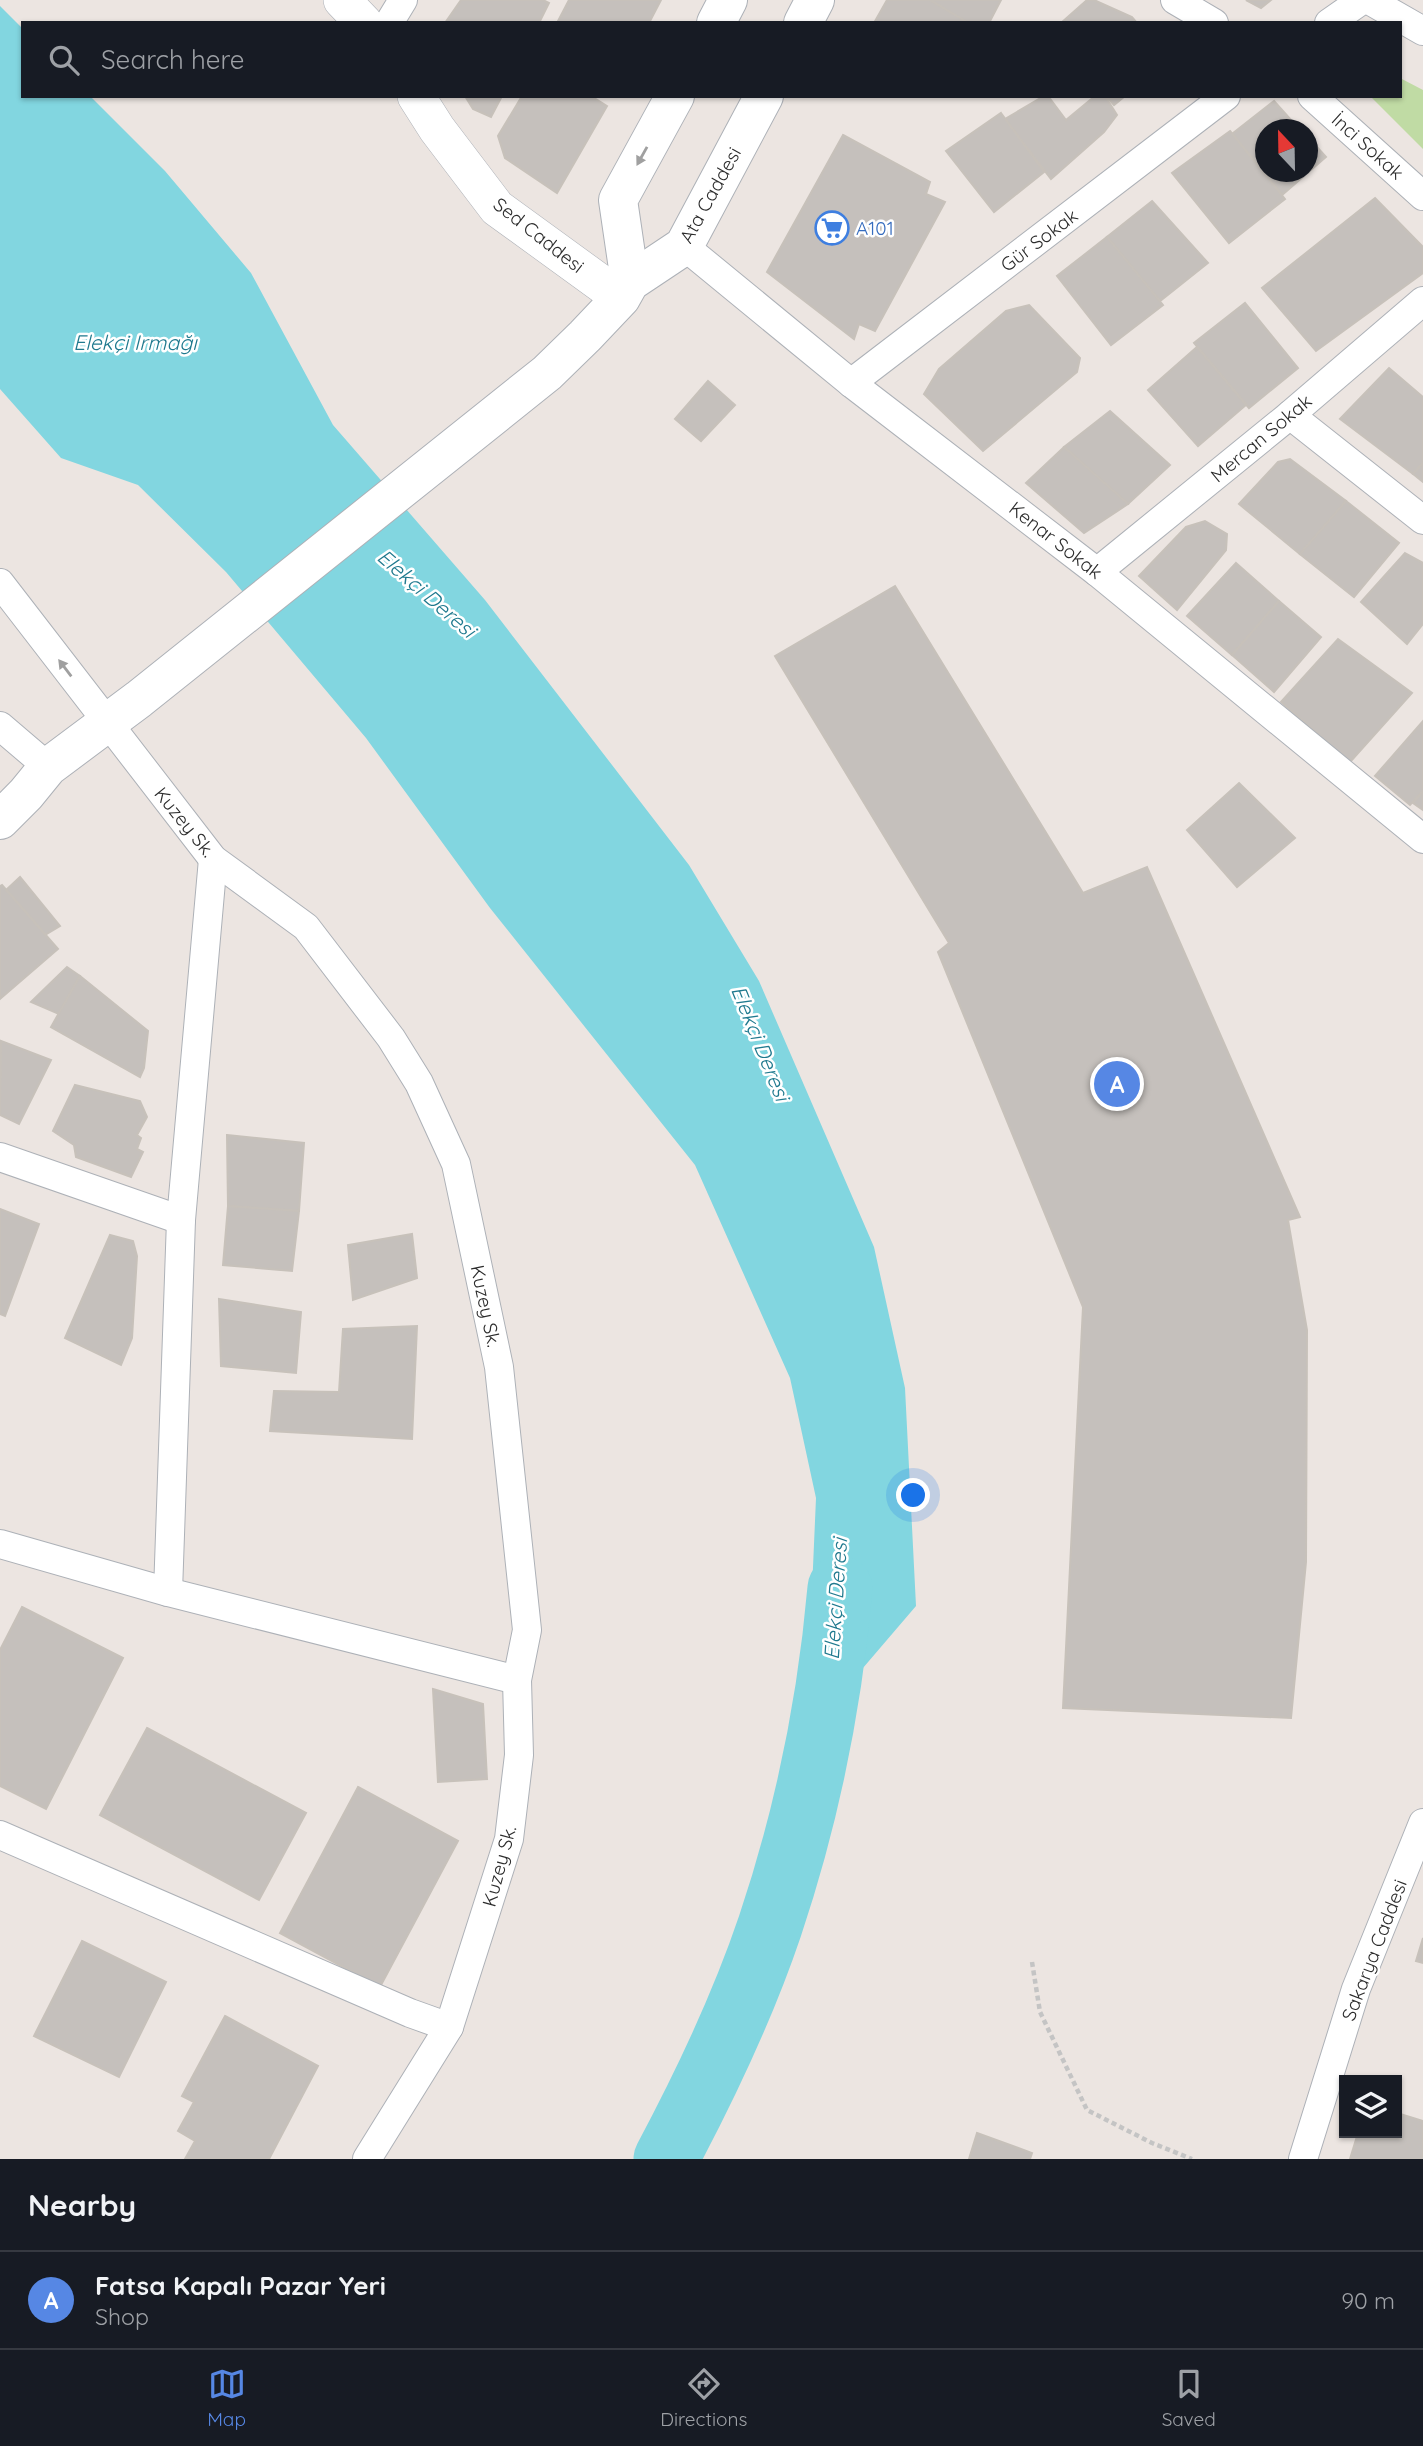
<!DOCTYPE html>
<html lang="en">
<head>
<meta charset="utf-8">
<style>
  :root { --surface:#171b24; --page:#242831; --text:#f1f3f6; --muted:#9ea1a6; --line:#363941; --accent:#5687e4 }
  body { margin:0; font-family:Quicksand,sans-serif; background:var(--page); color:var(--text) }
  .controls { position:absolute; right:21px; bottom:21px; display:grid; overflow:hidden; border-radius:0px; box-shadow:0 2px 5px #0004 }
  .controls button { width:63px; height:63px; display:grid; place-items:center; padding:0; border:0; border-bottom:2px solid var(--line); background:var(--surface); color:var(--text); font:35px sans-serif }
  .compass { position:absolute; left:1255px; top:119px; width:63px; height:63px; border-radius:50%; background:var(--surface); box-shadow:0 2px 5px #0004; rotate:338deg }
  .you { position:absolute; left:914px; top:1496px; width:24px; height:24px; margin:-18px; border:5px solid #fff; border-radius:50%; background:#1a73e8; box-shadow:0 0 0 10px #1a73e833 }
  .badge { display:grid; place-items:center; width:46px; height:46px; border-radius:50%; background:var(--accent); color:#fff; font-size:23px; font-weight:700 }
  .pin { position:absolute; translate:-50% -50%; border:4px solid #fff; box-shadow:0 2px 7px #0006 }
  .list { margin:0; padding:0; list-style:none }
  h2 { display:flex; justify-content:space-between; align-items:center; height:91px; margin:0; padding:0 28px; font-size:30px }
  h2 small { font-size:23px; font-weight:400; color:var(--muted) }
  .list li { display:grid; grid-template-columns:46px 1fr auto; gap:21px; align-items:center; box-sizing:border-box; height:98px; padding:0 28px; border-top:2px solid var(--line) }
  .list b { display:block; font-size:26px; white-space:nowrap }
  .list p { margin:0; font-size:23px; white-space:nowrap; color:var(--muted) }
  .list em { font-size:23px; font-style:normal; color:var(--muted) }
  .icon { flex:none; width:38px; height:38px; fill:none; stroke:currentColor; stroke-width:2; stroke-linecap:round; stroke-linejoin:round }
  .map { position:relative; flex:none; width:1423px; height:2159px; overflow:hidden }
  .search { position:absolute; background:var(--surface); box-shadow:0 2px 5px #0004; left:21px; right:21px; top:21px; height:77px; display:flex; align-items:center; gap:18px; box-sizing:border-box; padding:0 24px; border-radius:0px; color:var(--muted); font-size:26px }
  .sheet { height:189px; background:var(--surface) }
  nav { display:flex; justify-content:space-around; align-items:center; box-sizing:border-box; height:98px; border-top:2px solid var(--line); background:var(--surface); font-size:19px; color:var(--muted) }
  nav a { display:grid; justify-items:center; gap:4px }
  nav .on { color:var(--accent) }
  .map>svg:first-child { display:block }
  .green { fill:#c0dba4 }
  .water { fill:#82d6e0 }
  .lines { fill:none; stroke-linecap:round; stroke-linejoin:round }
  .river { stroke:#82d6e0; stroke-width:65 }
  .building { fill:#c5c0bc; stroke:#c7c1ba; stroke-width:2 }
  .minor-casing { stroke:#adb1b7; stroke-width:30 }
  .tertiary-casing { stroke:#adb1b7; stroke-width:38 }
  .secondary-casing { stroke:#adb1b7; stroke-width:40 }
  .path { stroke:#c4c4c4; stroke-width:4.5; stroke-dasharray:5 3.5; stroke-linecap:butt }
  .minor { stroke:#fff; stroke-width:28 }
  .tertiary { stroke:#fff; stroke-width:37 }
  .secondary { stroke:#fff; stroke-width:38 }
  .oneway { fill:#a0a0a0 }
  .labels { text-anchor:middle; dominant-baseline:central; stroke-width:5; stroke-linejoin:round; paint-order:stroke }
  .street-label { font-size:19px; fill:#2c2c2c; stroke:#fff }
  .shop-label { font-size:19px; fill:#366cbe; stroke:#fff; text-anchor:start }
  .water-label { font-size:21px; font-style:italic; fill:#1f798e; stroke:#fff }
</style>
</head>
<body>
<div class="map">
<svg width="1423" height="2159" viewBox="0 0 1423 2159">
  <rect width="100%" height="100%" fill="#ece5e1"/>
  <!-- green -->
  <path class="green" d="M 1400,78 L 1423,90 L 1423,149 L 1370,96 L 1400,96 Z"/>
  <!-- water -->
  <path class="water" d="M 0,6 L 23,29 L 23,96 L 90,96 L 165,171 L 251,273 L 333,425 L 485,600 L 689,865 L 759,981 L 874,1247 L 905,1388 L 916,1606 L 839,1696 L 810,1636 L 816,1498 L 790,1378 L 695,1165 L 490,908 L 366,738 L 226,572 L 138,485 L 61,458 L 0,389 Z"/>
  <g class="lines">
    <!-- river -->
    <path class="river" d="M 666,2159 C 706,2084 743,2006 770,1926 C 807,1816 830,1702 840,1588"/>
  </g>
  <!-- building -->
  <g class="building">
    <path d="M 461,0 L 543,0 L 549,3 L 539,23 L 445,23 Z"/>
    <path d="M 569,0 L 661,0 L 649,23 L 557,23 Z"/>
    <path d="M 887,0 L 930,0 L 969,23 L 874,23 Z"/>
    <path d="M 930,0 L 1001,0 L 989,23 L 969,23 Z"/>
    <path d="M 1087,0 L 1094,0 L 1132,17 L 1137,23 L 1061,23 Z"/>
    <path d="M 1246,0 L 1271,0 L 1261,8 Z"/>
    <path d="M 465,96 L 502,96 L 491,117 L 473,109 Z"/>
    <path d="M 522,96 L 591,96 L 607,106 L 557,193 L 505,158 L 498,136 Z"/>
    <path d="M 1044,96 L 1048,96 L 1066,120 L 1095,96 L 1105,96 L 1117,115 L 1104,132 L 1051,179 L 1005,119 Z"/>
    <path d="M 1106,96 L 1125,96 L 1114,105 Z"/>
    <path d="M 1274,101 L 1300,130 L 1266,130 L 1266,172 L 1308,172 L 1308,137 L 1326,157 L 1282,195 L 1232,134 Z"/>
    <path d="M 1001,113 L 1044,172 L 994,212 L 946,151 Z"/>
    <path d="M 1230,131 L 1285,199 L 1229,243 L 1172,173 Z"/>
    <path d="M 843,135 L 930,182 L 926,194 L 945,202 L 875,331 L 859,324 L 854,339 L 767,272 Z"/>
    <path d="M 1375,198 L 1423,247 L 1423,273 L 1316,351 L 1262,288 Z"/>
    <path d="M 1152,201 L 1208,263 L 1160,301 L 1107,237 Z"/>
    <path d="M 1107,237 L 1163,305 L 1111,345 L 1057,276 Z"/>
    <path d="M 1245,303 L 1298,368 L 1249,408 L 1194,343 Z"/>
    <path d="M 1029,305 L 1080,358 L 1077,372 L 983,451 L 924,394 L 939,369 L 1006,311 Z"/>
    <path d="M 1197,347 L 1246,405 L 1198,446 L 1148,390 Z"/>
    <path d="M 1389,368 L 1423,397 L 1423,463 L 1413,474 L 1340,419 Z"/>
    <path d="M 708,381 L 735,405 L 701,441 L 675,419 Z"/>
    <path d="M 1110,411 L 1170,465 L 1128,504 L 1064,447 Z"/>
    <path d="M 1064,447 L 1128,504 L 1084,533 L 1026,483 Z"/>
    <path d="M 1290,459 L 1346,501 L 1300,554 L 1239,504 L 1278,462 Z"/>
    <path d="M 1423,463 L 1423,482 L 1413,474 Z"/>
    <path d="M 1346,501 L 1399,543 L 1354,597 L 1300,554 Z"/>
    <path d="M 1205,521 L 1227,534 L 1226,550 L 1177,610 L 1139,576 L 1186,527 Z"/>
    <path d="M 1405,553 L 1423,563 L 1423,624 L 1407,644 L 1361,602 Z"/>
    <path d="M 1236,563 L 1279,601 L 1232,655 L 1187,616 Z"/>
    <path d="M 895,586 L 1083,893 L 1147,867 L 1300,1217 L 1288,1220 L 1307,1330 L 1306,1562 L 1291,1718 L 1063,1708 L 1083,1307 L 938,952 L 949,943 L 775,656 Z"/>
    <path d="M 1279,601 L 1321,637 L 1274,692 L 1232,655 Z"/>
    <path d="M 1338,639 L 1412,693 L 1350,762 L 1281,702 Z"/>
    <path d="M 1423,721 L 1423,791 L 1410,805 L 1375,776 Z"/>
    <path d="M 1239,783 L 1295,838 L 1237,887 L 1187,830 Z"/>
    <path d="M 1423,791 L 1423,810 L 1413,803 Z"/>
    <path d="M 20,877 L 60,926 L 45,935 L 6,890 Z"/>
    <path d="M 2,885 L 58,949 L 0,999 L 0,886 Z"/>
    <path d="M 67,967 L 80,976 L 59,1014 L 31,1002 Z"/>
    <path d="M 80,976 L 148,1031 L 144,1068 L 140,1077 L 51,1027 Z"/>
    <path d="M 1,1041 L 51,1060 L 19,1124 L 0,1115 Z"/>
    <path d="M 75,1085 L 140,1101 L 147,1117 L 137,1135 L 141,1138 L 137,1149 L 143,1152 L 131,1177 L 76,1157 L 74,1145 L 53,1131 Z"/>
    <path d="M 227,1135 L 304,1143 L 299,1211 L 228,1206 Z"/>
    <path d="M 228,1206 L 299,1211 L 292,1271 L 223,1265 Z"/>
    <path d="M 0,1209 L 39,1224 L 5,1316 L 0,1314 Z"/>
    <path d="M 412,1234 L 417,1278 L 353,1300 L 348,1245 Z"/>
    <path d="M 110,1235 L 133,1241 L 137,1256 L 132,1338 L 121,1365 L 65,1338 Z"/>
    <path d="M 219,1299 L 301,1312 L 296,1373 L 221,1366 Z"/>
    <path d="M 417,1326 L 412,1439 L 270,1431 L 274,1391 L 339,1392 L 343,1329 Z"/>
    <path d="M 22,1607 L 123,1658 L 46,1809 L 0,1786 L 0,1650 Z"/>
    <path d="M 433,1689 L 483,1704 L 487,1779 L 438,1782 Z"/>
    <path d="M 147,1728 L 306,1813 L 259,1900 L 100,1815 Z"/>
    <path d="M 358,1787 L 458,1841 L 380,1987 L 280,1933 Z"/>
    <path d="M 1423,1938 L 1423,1963 L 1416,1961 Z"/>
    <path d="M 82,1941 L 166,1982 L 119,2077 L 34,2036 Z"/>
    <path d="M 225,2016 L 318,2066 L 269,2159 L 185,2159 L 195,2141 L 178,2131 L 194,2102 L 182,2096 Z"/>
    <path d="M 1397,2113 L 1423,2121 L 1423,2159 L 1350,2159 L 1358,2133 L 1397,2133 Z"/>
    <path d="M 977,2133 L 1032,2153 L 1030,2159 L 969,2159 Z"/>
  </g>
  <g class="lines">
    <defs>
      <g id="minor">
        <path d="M 1175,0 L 1214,23"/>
        <path d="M 1369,0 L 1423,31"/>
        <path d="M 389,23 L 403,0"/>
        <path d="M 1329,23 L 1362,0"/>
        <path d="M 1312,96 L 1423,196"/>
        <path d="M 684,246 L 851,383 L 1097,572 L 1423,839"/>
        <path d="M 851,383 L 1226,96"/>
        <path d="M 1290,415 L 1423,520"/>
        <path d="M 1097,572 L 1290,415 L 1423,301"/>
        <path d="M 0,583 L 213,859 L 306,927 L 391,1038 L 419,1083 L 456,1164 L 499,1367 L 527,1630 L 517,1680 L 519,1755 L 509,1839 L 449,2027 L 367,2159"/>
        <path d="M 0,726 L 48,767"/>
        <path d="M 0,1157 L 181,1220"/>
        <path d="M 0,1544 L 168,1592 L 517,1680"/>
        <path d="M 168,1592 L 181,1220 L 213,859"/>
        <path d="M 0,1835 L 410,2013 L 449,2027"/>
        <path d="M 1303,2159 L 1356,1989 L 1423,1823"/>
      </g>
      <g id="tertiary">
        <path d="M 342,0 L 364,23"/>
        <path d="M 416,96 L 437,129 L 497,208 L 621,298"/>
      </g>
      <g id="secondary">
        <path d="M 716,23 L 728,0"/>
        <path d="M 803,23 L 815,0"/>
        <path d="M 630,282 L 618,200 L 675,96"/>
        <path d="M 0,820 L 26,794 L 48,767 L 139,699 L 547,373 L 585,336 L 621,298 L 630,282 L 684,246 L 764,96"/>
      </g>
    </defs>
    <!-- minor casing -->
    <use href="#minor" class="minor-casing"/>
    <!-- tertiary casing -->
    <use href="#tertiary" class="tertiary-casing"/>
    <!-- secondary casing -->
    <use href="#secondary" class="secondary-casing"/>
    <!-- path -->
    <path class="path" d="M 1032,1962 L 1040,2012 L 1087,2110 L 1152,2143 L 1192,2159"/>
    <!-- minor -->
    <use href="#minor" class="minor"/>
    <!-- tertiary -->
    <use href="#tertiary" class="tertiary"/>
    <!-- secondary -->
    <use href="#secondary" class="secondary"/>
  </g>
  <!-- one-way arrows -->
  <defs><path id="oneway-solid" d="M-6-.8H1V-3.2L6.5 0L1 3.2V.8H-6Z" transform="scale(1.75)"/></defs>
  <g class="oneway">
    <use href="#oneway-solid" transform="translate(642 156) rotate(119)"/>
    <use href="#oneway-solid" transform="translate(65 668) rotate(-127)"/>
  </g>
  <!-- icons -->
  <defs>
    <symbol id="supermarket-ring" viewBox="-11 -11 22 22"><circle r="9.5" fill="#fff" stroke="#3f7fe0" stroke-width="1.5"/><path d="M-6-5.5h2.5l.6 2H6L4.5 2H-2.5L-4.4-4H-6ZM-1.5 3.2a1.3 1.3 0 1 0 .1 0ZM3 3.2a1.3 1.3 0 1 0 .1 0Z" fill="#3f7fe0"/></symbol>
  </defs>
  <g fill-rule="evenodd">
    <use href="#supermarket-ring" x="813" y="209" width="38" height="38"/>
  </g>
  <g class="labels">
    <!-- street labels -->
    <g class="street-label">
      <text transform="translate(1368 146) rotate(42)">İnci Sokak</text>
      <text transform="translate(710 195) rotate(-61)">Ata Caddesi</text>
      <text transform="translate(539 235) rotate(38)">Sed Caddesi</text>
      <text transform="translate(1039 240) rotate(-37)">Gür Sokak</text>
      <text transform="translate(1261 438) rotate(-40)">Mercan Sokak</text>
      <text transform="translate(1056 540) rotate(38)">Kenar Sokak</text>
      <text transform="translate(185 822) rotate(51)">Kuzey Sk.</text>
      <text transform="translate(486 1306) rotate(78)">Kuzey Sk.</text>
      <text transform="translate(499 1866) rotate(-75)">Kuzey Sk.</text>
      <text transform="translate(1374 1950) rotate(-69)">Sakarya Caddesi</text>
    </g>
    <!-- shop labels -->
    <g class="shop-label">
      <text x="856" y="228">A101</text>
    </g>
    <!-- water labels -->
    <g class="water-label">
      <text x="135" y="342">Elekçi Irmağı</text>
      <text transform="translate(427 593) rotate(41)">Elekçi Deresi</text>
      <text transform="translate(761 1043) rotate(68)">Elekçi Deresi</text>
      <text transform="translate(835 1599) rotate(-86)">Elekçi Deresi</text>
    </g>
  </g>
</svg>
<div class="controls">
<button><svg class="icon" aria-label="layers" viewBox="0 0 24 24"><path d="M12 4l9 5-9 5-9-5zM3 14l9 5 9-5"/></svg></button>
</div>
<svg class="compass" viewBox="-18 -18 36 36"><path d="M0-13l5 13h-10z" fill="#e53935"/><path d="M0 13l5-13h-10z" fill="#9ea1a6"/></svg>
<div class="you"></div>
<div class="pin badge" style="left:1117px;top:1084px">A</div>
<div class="search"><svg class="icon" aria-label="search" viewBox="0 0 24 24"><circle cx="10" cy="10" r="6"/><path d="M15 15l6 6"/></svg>Search here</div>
</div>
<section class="sheet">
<h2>Nearby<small></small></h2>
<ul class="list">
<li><span class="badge">A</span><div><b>Fatsa Kapalı Pazar Yeri</b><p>Shop</p></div><em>90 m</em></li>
</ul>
</section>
<nav>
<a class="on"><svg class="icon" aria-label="map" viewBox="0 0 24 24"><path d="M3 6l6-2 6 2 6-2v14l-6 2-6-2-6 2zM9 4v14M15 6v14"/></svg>Map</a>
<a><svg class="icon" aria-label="directions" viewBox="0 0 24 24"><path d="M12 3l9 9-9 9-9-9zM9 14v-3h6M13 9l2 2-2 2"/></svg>Directions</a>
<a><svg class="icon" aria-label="saved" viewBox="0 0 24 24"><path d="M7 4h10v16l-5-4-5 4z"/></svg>Saved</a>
</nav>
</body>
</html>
